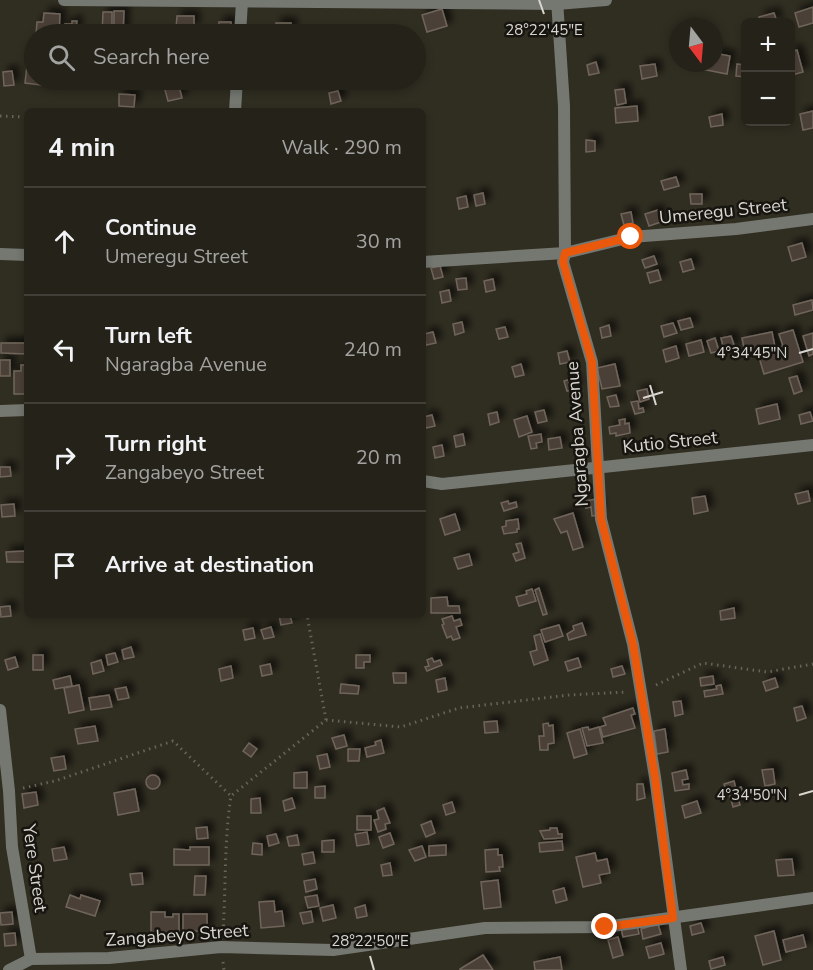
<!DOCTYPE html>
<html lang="en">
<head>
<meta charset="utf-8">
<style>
  :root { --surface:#242219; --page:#302f26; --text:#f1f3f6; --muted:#a3a4a2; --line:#413f38 }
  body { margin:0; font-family:"Nunito Sans",sans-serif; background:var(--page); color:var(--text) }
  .controls { position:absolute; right:18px; top:18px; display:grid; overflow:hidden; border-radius:9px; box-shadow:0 3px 9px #0003 }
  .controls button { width:54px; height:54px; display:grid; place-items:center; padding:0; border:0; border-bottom:2px solid var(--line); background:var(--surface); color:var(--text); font:30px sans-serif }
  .compass { position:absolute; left:669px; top:18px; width:54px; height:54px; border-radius:50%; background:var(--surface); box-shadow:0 3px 9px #0003; rotate:164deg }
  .stop { position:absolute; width:18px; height:18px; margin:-14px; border:4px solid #ea580c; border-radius:50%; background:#fff }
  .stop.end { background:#ea580c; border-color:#fff; box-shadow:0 2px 6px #0008 }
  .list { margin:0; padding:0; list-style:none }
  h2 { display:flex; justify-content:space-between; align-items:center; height:78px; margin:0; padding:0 24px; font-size:26px }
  h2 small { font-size:20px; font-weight:400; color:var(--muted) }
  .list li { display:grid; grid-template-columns:39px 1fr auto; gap:18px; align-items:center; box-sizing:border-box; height:108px; padding:0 24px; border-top:2px solid var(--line) }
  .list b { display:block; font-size:22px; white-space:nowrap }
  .list p { margin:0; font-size:20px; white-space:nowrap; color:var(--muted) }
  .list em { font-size:20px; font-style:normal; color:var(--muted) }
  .icon { flex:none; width:33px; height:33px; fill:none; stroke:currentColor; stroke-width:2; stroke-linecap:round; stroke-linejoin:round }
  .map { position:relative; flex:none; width:813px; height:970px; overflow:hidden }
  .search { position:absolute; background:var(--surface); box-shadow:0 3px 9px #0003; left:24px; top:24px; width:402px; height:66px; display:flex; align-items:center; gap:15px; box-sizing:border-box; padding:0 21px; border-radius:33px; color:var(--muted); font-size:22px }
  .panel { position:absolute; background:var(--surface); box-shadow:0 3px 9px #0003; left:24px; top:108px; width:402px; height:510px; border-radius:9px }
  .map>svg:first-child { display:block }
  .building { fill:#4b4037; stroke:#70655b; stroke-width:1.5; filter:url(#shadow) }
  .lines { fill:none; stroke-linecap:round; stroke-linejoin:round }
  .path { stroke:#67655a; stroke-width:3; stroke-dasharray:1.5 4.5; stroke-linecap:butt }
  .minor { stroke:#757771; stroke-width:12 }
  .route { stroke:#ea580c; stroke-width:8 }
  .ticks { fill:none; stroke:#d8d6cf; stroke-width:2 }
  .labels { text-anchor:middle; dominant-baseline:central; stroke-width:5; stroke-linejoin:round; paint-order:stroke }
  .street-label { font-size:18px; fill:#d8d6cf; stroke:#171510 }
  .ticks-label { font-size:15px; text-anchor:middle; fill:#d8d6cf; stroke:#171510; stroke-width:5; stroke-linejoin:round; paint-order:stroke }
</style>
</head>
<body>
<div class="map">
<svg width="813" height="970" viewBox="0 0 813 970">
  <defs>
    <filter id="shadow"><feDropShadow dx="5.5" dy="-5.5" stdDeviation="3" flood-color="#0009"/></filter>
  </defs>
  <rect width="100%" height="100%" fill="#302d21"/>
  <!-- building -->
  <g class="building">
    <path d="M 813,7 L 813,23 L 799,27 L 795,13 Z"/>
    <path d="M 442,9 L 447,26 L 427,32 L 422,15 Z"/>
    <path d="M 114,11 L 124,11 L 123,34 L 114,34 Z"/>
    <path d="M 103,12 L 112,12 L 112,34 L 102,34 Z"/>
    <path d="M 44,13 L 60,14 L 59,34 L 36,34 L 37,22 L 43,22 Z"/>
    <path d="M 774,13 L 777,22 L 760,22 L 759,17 Z"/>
    <path d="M 177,16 L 194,16 L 194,28 L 176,28 Z"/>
    <path d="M 72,21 L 77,21 L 75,34 L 61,34 L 64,34 L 65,24 L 72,24 Z"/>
    <path d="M 219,22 L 231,22 L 231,31 L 218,31 Z"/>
    <path d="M 276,23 L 291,23 L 291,33 L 277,34 Z"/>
    <path d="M 797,50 L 803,72 L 792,75 L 790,52 Z"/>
    <path d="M 714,53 L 730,56 L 727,74 L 696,68 L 697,63 L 714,63 Z"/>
    <path d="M 28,56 L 34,57 L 34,80 L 50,80 L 49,86 L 25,83 Z"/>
    <path d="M 596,62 L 599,73 L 589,75 L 587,65 Z"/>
    <path d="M 655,64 L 657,76 L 642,79 L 640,66 Z"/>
    <path d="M 737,64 L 746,65 L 746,77 L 736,76 Z"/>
    <path d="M 12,71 L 14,85 L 4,86 L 3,72 Z"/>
    <rect x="189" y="80" width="28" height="6"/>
    <path d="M 178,82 L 182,98 L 168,101 L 164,86 Z"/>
    <path d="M 624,89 L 626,103 L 617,105 L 615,90 Z"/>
    <path d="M 338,91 L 341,101 L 331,104 L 329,93 Z"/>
    <path d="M 119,94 L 135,95 L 134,107 L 119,106 Z"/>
    <path d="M 637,106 L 638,121 L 616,123 L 615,108 Z"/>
    <path d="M 813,111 L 813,128 L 803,130 L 800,114 Z"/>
    <path d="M 722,114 L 723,125 L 711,127 L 709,117 Z"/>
    <path d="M 586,140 L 595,141 L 595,151 L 586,152 Z"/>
    <path d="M 676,177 L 679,186 L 664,190 L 661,181 Z"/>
    <path d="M 483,193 L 485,204 L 476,206 L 474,195 Z"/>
    <path d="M 690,194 L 702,194 L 702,204 L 691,204 Z"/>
    <path d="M 466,196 L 468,207 L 459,209 L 457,198 Z"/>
    <path d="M 658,210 L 661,222 L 649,226 L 645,214 Z"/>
    <path d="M 631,212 L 633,223 L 624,225 L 621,214 Z"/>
    <path d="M 802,243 L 806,257 L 792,261 L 788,247 Z"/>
    <path d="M 654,256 L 657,264 L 645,268 L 642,260 Z"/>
    <path d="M 691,259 L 694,269 L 683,272 L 680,262 Z"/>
    <path d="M 440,266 L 443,277 L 434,279 L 431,268 Z"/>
    <path d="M 658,270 L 661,280 L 650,283 L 647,273 Z"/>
    <path d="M 466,278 L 467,289 L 458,290 L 456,279 Z"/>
    <path d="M 493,279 L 495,290 L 486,292 L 484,281 Z"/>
    <path d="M 449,290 L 451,301 L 442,303 L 440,292 Z"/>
    <path d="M 812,300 L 813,310 L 795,315 L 793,305 Z"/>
    <path d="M 690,318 L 693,327 L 681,330 L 678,321 Z"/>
    <path d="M 462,322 L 464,332 L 455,335 L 453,324 Z"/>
    <path d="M 673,323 L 677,333 L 664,337 L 661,326 Z"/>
    <path d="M 609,325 L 611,336 L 602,338 L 600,328 Z"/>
    <path d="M 505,327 L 508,337 L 499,339 L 496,329 Z"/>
    <path d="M 793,330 L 803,362 L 764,374 L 758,354 L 783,346 L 779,334 Z"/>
    <path d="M 433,332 L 436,343 L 426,345 L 424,334 Z"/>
    <path d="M 772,332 L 775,347 L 745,353 L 742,338 Z"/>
    <path d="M 813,333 L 813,354 L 809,356 L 803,336 Z"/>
    <path d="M 731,336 L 735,348 L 724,350 L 721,338 Z"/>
    <path d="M 715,338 L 719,351 L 711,353 L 707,341 Z"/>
    <path d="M 701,340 L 704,352 L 689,356 L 686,344 Z"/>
    <path d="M 1,343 L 27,343 L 27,354 L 1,353 Z"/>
    <path d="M 676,346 L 679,358 L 666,362 L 663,350 Z"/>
    <path d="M 567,351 L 570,362 L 560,364 L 558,353 Z"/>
    <rect x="0" y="360" width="10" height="16"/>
    <path d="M 521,364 L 524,375 L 515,377 L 512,367 Z"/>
    <path d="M 615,364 L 620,386 L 602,389 L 597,368 Z"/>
    <path d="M 21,365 L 27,365 L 27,394 L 14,394 L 14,371 L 21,371 Z"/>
    <path d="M 797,376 L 802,391 L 794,394 L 789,378 Z"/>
    <path d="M 574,378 L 576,389 L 567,391 L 564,381 Z"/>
    <path d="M 647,389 L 649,399 L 640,402 L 637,391 Z"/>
    <path d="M 616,395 L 619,406 L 610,407 L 607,397 Z"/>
    <path d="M 638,401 L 639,409 L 643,408 L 644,412 L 635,414 L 631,402 Z"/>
    <path d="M 777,404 L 780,419 L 759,424 L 756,409 Z"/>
    <path d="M 544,410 L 547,421 L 538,423 L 535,412 Z"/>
    <path d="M 497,412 L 499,422 L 490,425 L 488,414 Z"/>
    <path d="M 810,412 L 813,421 L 801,424 L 799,415 Z"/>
    <path d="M 432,415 L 435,426 L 426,428 L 423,417 Z"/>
    <path d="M 527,416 L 532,432 L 519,437 L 514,420 Z"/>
    <path d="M 625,419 L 625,424 L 629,423 L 630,433 L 616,436 L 616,433 L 610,434 L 609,427 L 620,425 L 619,420 Z"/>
    <path d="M 463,434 L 465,445 L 456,447 L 454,436 Z"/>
    <path d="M 541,434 L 542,442 L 536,443 L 537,448 L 531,449 L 528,436 Z"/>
    <path d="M 560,437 L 562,448 L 549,450 L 548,439 Z"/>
    <path d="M 442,445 L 444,456 L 435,458 L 433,447 Z"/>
    <path d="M 0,467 L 10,467 L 11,476 L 0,477 Z"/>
    <path d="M 808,491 L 810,501 L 798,504 L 795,494 Z"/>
    <path d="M 705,496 L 708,511 L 694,514 L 692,498 Z"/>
    <path d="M 596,499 L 599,515 L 592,516 L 591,507 L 586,508 L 585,501 Z"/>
    <path d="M 508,501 L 509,504 L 516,502 L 517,507 L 504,511 L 501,503 Z"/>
    <path d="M 14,504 L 15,516 L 2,517 L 1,505 Z"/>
    <path d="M 573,513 L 583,547 L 573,550 L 567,531 L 561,533 L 554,519 Z"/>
    <path d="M 455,514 L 460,530 L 445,535 L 440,519 Z"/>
    <path d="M 518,519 L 519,529 L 517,529 L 517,532 L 504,534 L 502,527 L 506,526 L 506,521 Z"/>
    <path d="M 521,543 L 525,558 L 516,561 L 513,554 L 519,552 L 516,544 Z"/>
    <path d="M 25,551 L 25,562 L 7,562 L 6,552 Z"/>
    <path d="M 469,554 L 472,565 L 458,569 L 454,558 Z"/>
    <path d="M 539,588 L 547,614 L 543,615 L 535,590 Z"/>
    <path d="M 532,589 L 536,601 L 519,606 L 516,597 L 527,594 L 526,591 Z"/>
    <path d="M 447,597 L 448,606 L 459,606 L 460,613 L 431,613 L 431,598 Z"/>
    <path d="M 10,606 L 11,616 L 1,617 L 0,607 Z"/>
    <path d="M 734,608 L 735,618 L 721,620 L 720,611 Z"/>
    <path d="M 279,615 L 290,615 L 292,623 L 281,625 Z"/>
    <path d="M 452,616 L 454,621 L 460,619 L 462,625 L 456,627 L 460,638 L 453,640 L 451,636 L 447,638 L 442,625 L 444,624 L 442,619 Z"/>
    <path d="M 582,623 L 586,635 L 569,640 L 567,634 L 574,630 L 573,626 Z"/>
    <path d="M 559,625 L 563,636 L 545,642 L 541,630 Z"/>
    <path d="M 271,627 L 274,637 L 264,639 L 261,630 Z"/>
    <path d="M 253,628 L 255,638 L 245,640 L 243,630 Z"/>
    <path d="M 540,634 L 548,660 L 534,665 L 530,652 L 537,650 L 534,636 Z"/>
    <path d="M 131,647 L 134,657 L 124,659 L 122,650 Z"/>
    <path d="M 115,653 L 118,662 L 108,665 L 106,655 Z"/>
    <rect x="33" y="655" width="10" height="15"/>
    <path d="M 356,655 L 370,655 L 370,662 L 364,662 L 364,668 L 356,668 Z"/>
    <path d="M 15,657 L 18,667 L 8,670 L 5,660 Z"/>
    <path d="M 432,658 L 434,662 L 440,660 L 442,665 L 427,671 L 425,667 L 429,666 L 427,660 Z"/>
    <path d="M 578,658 L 581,667 L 568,671 L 565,662 Z"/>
    <path d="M 101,660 L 104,671 L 93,674 L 91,663 Z"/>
    <path d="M 270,664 L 272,674 L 262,676 L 260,666 Z"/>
    <path d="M 231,666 L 233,678 L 221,681 L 219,669 Z"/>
    <path d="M 622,666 L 625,674 L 613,677 L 611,669 Z"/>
    <path d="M 393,673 L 406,673 L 406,683 L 394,683 Z"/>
    <path d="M 70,676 L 72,686 L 55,689 L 53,680 Z"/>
    <path d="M 713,676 L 714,684 L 701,686 L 700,678 Z"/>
    <path d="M 445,678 L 447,690 L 438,692 L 436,680 Z"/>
    <path d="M 775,678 L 778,687 L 766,691 L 763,682 Z"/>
    <path d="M 341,684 L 359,686 L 358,694 L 340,693 Z"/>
    <path d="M 79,685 L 84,710 L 69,713 L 64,688 Z"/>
    <path d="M 721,685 L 723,694 L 705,697 L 704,691 L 717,689 L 716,686 Z"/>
    <path d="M 126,687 L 129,698 L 118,700 L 115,689 Z"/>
    <path d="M 109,695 L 112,707 L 91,710 L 89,698 Z"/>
    <path d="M 681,701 L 683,714 L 675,716 L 673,702 Z"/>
    <path d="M 802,706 L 806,718 L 797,721 L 794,708 Z"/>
    <path d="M 633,708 L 635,714 L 631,715 L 635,728 L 603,737 L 600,727 L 606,725 L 603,718 Z"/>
    <path d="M 497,721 L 498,732 L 485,733 L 484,722 Z"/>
    <path d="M 548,723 L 549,726 L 553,725 L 554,743 L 548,744 L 548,750 L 540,750 L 539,736 L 544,736 L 543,724 Z"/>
    <path d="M 95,726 L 98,741 L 78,744 L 75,729 Z"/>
    <path d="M 588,727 L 589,730 L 599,727 L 603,743 L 587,746 L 582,728 Z"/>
    <path d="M 580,729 L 587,754 L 574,758 L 567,733 Z"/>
    <path d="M 665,729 L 668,752 L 657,754 L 654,731 Z"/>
    <path d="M 344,735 L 347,746 L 336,749 L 332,738 Z"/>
    <path d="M 381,740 L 384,753 L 367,757 L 365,748 L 376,745 L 375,742 Z"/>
    <path d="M 249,743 L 257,749 L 251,757 L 243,751 Z"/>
    <path d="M 348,749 L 360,749 L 359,761 L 348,761 Z"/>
    <path d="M 327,754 L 330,767 L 320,769 L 317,756 Z"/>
    <path d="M 64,756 L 66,769 L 54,771 L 51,758 Z"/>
    <path d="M 773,769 L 775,784 L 765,786 L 762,770 Z"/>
    <path d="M 686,770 L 688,779 L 682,780 L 683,785 L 689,784 L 689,789 L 675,791 L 672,773 Z"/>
    <path d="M 307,772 L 307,788 L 294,788 L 294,773 Z"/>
    <circle cx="153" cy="782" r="7"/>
    <path d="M 734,781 L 736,789 L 741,787 L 743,793 L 737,794 L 740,805 L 733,807 L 729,792 L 726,792 L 724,784 Z"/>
    <path d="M 637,784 L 643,784 L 645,798 L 637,800 Z"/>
    <path d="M 325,786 L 325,798 L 315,798 L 315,787 Z"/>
    <path d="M 135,789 L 139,811 L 118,815 L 114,793 Z"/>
    <path d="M 36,792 L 38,805 L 24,808 L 22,794 Z"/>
    <path d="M 260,798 L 261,813 L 251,813 L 251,799 Z"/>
    <path d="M 292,798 L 295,808 L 285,811 L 283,801 Z"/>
    <path d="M 697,801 L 701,813 L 685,818 L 682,806 Z"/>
    <path d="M 452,802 L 455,812 L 446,815 L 443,805 Z"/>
    <path d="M 384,808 L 390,823 L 385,824 L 386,829 L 378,832 L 374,820 L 379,819 L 377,811 Z"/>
    <rect x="357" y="816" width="14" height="14"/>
    <path d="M 431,821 L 435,833 L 426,837 L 421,825 Z"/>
    <path d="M 207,827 L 208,838 L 197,839 L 196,828 Z"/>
    <path d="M 550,828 L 557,828 L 558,834 L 562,834 L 562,838 L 544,839 L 540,831 L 550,830 Z"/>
    <path d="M 367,832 L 369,844 L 357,846 L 355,834 Z"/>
    <path d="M 390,833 L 394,844 L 383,848 L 379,837 Z"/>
    <path d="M 276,834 L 279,843 L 269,846 L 267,836 Z"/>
    <path d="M 297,835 L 299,845 L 289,846 L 287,837 Z"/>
    <path d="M 334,840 L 334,852 L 322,852 L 322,841 Z"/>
    <path d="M 562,841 L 563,850 L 540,852 L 539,843 Z"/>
    <path d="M 253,843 L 262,844 L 262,855 L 252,854 Z"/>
    <path d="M 446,845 L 446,855 L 429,856 L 429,846 Z"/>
    <path d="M 422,846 L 426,857 L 415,861 L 409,850 Z"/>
    <path d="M 64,847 L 67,859 L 54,861 L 52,849 Z"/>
    <path d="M 190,847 L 209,847 L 209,865 L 174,865 L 174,849 L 190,850 Z"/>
    <path d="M 498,849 L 498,855 L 502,855 L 503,867 L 499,867 L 500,871 L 486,872 L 485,850 Z"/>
    <path d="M 313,852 L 315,863 L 304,865 L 302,854 Z"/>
    <path d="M 595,853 L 597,861 L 607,859 L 610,873 L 599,875 L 601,883 L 583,887 L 576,857 Z"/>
    <path d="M 792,859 L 794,875 L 778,876 L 776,860 Z"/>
    <path d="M 390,863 L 392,875 L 383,876 L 381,865 Z"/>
    <path d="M 142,873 L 143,884 L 132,885 L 130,874 Z"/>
    <path d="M 195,876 L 206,876 L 205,895 L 194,895 Z"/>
    <path d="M 315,879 L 317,889 L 306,892 L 304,881 Z"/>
    <path d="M 498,880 L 501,907 L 484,909 L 481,882 Z"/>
    <path d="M 564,888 L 567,900 L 556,903 L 553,891 Z"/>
    <path d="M 70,895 L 80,899 L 81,895 L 100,901 L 95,916 L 66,907 Z"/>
    <path d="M 317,895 L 319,906 L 308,908 L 305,897 Z"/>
    <path d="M 274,901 L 275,912 L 282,911 L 284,926 L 261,928 L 259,902 Z"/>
    <path d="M 333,905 L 336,918 L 323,921 L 320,908 Z"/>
    <path d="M 365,905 L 367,916 L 357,918 L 355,908 Z"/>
    <path d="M 311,911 L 313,922 L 303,924 L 300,913 Z"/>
    <path d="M 12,912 L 13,924 L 1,925 L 0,913 Z"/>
    <path d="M 151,912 L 165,912 L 165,917 L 173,917 L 173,914 L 179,914 L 179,935 L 151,935 Z"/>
    <rect x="183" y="914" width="24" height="17"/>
    <path d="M 701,923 L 704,932 L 692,935 L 690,926 Z"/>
    <path d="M 637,924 L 639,934 L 623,937 L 621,928 Z"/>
    <path d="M 658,924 L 661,934 L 643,939 L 641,929 Z"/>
    <path d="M 774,931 L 781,960 L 763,965 L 755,936 Z"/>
    <path d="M 15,933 L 16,945 L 5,946 L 4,934 Z"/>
    <path d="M 803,935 L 806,947 L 786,952 L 783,940 Z"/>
    <path d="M 618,937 L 623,955 L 613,958 L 608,940 Z"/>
    <path d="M 661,943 L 664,954 L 649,958 L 646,947 Z"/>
    <path d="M 483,955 L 493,970 L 460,970 L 460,969 Z"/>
    <path d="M 560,957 L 562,970 L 535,970 L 534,962 Z"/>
    <path d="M 723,957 L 725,965 L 711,969 L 709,961 Z"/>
  </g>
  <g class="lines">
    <!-- path -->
    <g class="path">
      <path d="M 0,116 L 27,117"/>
      <path d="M 656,685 L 703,663 L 767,672 L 813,664"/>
      <path d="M 326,720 L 401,727 L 459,708 L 569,695 L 626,692"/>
      <path d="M 23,788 L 55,781 L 173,741 L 231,796"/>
      <path d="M 223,932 C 226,887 224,841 231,796 L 326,720 L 307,615"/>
      <path d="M 223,962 L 224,970"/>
    </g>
    <!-- minor -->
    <g class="minor">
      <path d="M 64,0 L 557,4 L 606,0"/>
      <path d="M 557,0 L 564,106 L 565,253 L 563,262 L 592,362 L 601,519 L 633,644 L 655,777 L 681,970"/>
      <path d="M 240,34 L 242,2"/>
      <path d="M 235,111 L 237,80"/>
      <path d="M 0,254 L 27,255"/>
      <path d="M 423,262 L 565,253 L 631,237 L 736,229 L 813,219"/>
      <path d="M 0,411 L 27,410"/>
      <path d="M 423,481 L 442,484 L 813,445"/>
      <path d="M 0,710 L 9,791 L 12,847 L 31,959"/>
      <path d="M 9,970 L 31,959 L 109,958 L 221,947 L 333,950 L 485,928 L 605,927 L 813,898"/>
    </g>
  </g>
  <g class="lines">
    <!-- route -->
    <path class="route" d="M 605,927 L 673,918 L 655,777 L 633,644 L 601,519 L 592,362 L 563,262 L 565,253 L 631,237"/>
  </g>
  <!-- ticks -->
  <path class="ticks" d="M 539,0 L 544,14M 799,353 L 813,349M 650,385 L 656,405M 643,398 L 663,392M 799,795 L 813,791M 370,956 L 374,970"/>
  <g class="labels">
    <!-- street labels -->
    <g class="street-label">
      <text transform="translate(723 211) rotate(-6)">Umeregu Street</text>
      <text transform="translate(577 434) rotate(-94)">Ngaragba Avenue</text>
      <text transform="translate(670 442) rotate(-6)">Kutio Street</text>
      <text transform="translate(35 868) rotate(82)">Yere Street</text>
      <text transform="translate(177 935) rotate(-4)">Zangabeyo Street</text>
    </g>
  </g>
  <g class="ticks-label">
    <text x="544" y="35">28°22'45"E</text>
    <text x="752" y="358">4°34'45"N</text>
    <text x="752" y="800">4°34'50"N</text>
    <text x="370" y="946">28°22'50"E</text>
  </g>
</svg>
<div class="controls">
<button>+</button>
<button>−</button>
</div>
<svg class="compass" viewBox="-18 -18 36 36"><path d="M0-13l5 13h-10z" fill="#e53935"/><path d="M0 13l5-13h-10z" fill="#a3a4a2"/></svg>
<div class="stop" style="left:631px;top:237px"></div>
<div class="stop end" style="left:605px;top:927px"></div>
<div class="search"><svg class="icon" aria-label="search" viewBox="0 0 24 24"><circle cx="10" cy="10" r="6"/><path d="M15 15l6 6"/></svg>Search here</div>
<section class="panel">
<h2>4 min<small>Walk · 290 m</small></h2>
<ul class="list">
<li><svg class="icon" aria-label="ahead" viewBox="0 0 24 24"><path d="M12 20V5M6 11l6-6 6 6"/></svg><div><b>Continue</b><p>Umeregu Street</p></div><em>30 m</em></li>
<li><svg class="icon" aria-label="left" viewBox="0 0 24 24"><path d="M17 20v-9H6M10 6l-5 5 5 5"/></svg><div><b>Turn left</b><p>Ngaragba Avenue</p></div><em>240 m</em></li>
<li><svg class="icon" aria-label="right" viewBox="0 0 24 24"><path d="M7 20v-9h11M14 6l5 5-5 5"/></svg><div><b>Turn right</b><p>Zangabeyo Street</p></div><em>20 m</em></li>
<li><svg class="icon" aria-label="arrive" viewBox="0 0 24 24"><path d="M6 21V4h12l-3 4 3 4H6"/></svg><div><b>Arrive at destination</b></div></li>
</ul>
</section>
</div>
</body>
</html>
